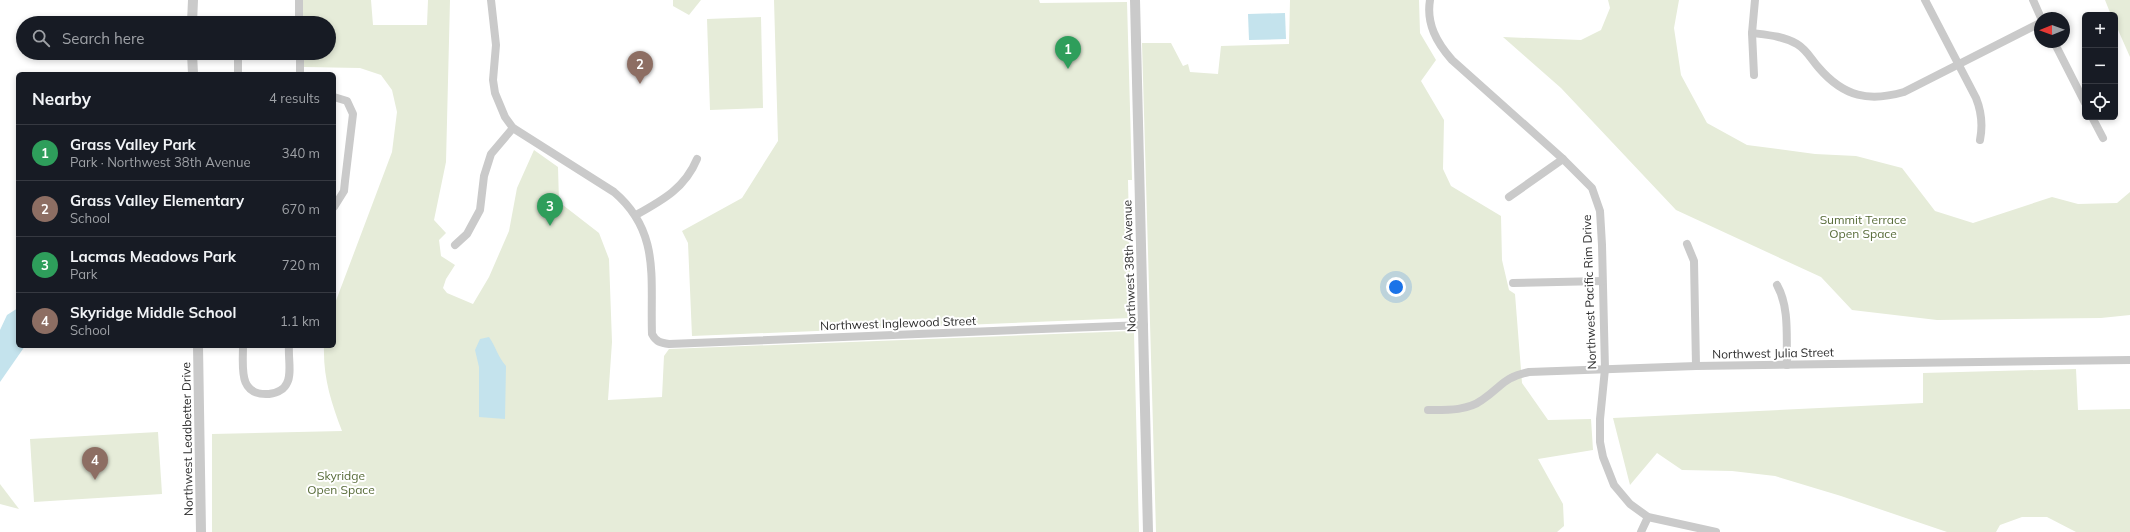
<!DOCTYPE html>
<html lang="en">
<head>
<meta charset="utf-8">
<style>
  :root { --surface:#171b24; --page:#20242c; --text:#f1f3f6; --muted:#9ea1a6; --line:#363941; --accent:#2563eb }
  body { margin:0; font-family:Mulish,sans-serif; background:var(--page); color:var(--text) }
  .controls { position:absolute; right:12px; top:12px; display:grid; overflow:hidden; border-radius:6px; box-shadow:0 2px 6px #0003 }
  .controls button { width:36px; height:36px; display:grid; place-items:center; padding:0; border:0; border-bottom:1px solid var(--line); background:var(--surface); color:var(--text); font:20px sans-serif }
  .compass { position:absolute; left:2034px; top:12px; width:36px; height:36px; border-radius:50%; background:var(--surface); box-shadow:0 2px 6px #0003; rotate:269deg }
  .you { position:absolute; left:1396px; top:287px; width:14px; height:14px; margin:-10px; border:3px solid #fff; border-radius:50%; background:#1a73e8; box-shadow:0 0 0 6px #1a73e833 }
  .badge { display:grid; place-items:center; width:26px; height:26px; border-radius:50%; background:var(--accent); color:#fff; font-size:13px; font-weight:700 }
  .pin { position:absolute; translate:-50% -33px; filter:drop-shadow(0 1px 2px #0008) }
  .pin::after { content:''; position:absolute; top:21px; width:14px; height:12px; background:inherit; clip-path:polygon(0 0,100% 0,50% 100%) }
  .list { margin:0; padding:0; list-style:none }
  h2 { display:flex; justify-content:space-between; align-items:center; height:52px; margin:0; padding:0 16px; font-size:17px }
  h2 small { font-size:13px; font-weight:400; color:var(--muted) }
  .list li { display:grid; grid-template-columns:26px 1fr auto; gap:12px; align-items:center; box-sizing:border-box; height:56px; padding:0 16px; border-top:1px solid var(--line) }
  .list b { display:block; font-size:15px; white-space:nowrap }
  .list p { margin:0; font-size:13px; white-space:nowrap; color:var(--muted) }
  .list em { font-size:13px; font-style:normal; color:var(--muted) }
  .icon { flex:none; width:22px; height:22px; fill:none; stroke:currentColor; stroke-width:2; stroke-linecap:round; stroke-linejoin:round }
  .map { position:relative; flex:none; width:2130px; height:532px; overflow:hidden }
  .search { position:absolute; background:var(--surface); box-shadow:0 2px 6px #0003; left:16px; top:16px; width:320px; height:44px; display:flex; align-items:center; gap:10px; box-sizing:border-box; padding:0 14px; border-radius:22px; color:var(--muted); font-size:15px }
  .panel { position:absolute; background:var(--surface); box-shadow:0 2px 6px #0003; left:16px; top:72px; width:320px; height:276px; border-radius:6px }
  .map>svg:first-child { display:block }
  .green { fill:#e6ecd9 }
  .water { fill:#c4e3ed }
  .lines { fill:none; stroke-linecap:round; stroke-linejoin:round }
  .minor { stroke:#cacaca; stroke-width:8 }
  .tertiary { stroke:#cacaca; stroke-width:10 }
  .labels { text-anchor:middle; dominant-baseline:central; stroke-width:4; stroke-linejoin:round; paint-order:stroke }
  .park-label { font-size:12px; fill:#576b38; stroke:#fff }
  .street-label { font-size:12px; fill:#2d2d2d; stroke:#fff }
</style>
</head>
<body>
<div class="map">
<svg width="2130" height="532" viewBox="0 0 2130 532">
  <rect width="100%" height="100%" fill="#fff"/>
  <!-- green -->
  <g class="green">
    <path d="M 302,0 L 371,0 L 373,25 L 427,25 L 428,0 L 450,0 L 446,162 L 434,220 L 446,233 L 439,240 L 441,256 L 455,265 L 446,279 L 443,288 L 447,293 L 473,304 L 489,277 L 509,231 L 517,188 L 534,150 L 558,167 L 559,202 L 599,233 L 609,259 L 612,342 L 608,400 L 662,397 L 664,356 L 669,349 L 1131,331 L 1134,333 L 1139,532 L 212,532 L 212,434 L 342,431 C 331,402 323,377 324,346 L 334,346 L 334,306 L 392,152 L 397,112 L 392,90 L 381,75 L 360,68 L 304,67 L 304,53 L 329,53 L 329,23 L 303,23 Z"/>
    <path d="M 673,0 L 701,0 L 689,15 L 673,6 Z"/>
    <path d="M 774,0 L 1039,0 L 1040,3 L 1127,2 L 1132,180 L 1128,180 L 1131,318 L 692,336 L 688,243 L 682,231 L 742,198 L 778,141 Z"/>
    <path d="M 1290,0 L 1419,0 L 1420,33 L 1436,60 L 1421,81 L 1444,120 L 1443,169 L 1451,186 L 1501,216 L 1502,260 L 1509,290 L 1515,294 L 1522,383 L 1548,420 L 1591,419 L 1593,450 L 1538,459 L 1563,504 L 1564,526 L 1557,532 L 1156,532 L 1142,43 L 1171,43 L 1183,66 L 1188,64 L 1190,72 L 1218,74 L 1221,46 L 1289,44 Z"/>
    <path d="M 1608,0 L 1679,0 L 1674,28 L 1681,75 L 1707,123 L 1747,145 L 1815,154 L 1856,156 L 1902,168 L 1935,211 L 1973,223 L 2052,197 L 2078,204 L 2117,203 L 2130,192 L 2130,315 L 2101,318 L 1937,320 L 1852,310 L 1821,277 L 1676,210 L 1561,88 L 1503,37 L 1581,40 L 1601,30 L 1610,8 Z"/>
    <path d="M 2105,0 L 2130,0 L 2130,57 L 2115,23 L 2115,15 L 2111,15 Z"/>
    <path d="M 761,17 L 763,108 L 710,110 L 707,19 Z"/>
    <path d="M 2076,369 L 2078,410 L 2130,409 L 2130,532 L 2076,532 L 2047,517 L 2022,517 L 2000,525 L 1996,532 L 1947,532 L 1841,496 L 1775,476 L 1732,471 L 1682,470 L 1657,453 L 1630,485 L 1613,418 L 1923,403 L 1923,373 Z"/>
    <path d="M 158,432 L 162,494 L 34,502 L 30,439 Z"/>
    <path d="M 0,484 L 19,509 L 0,504 Z"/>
  </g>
  <!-- water -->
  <g class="water">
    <path d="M 1285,13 L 1286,39 L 1249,40 L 1248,14 Z"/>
    <path d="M 18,308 L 18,346 L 25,346 L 0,382 L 0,330 L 7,315 Z"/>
    <path d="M 489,337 C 496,347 498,357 506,366 L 505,419 L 479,417 L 479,367 L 475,350 L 480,339 Z"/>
  </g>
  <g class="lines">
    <!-- minor -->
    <g class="minor">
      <path d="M 299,0 L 299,23"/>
      <path d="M 491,0 L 496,45 L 493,80 L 495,93 L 505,117 L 513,128 L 614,192 C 661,232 650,279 652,334 C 656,342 661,343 669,344 L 1144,325"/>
      <path d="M 1430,0 C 1426,24 1437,43 1452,60 L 1563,159 L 1592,188 L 1600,211 L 1602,245 L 1605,369 L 1600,419 L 1600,442 L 1603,457 L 1614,485 L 1630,504 L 1648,517 L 1716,532"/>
      <path d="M 1925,0 L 1976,98 C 1982,113 1983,125 1980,140"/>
      <path d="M 2033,0 L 2041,18"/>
      <path d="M 1752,33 C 1768,35 1783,36 1797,44 C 1807,50 1811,59 1819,68 C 1844,97 1869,102 1904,92 L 2040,23"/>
      <path d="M 2054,42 L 2085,103"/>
      <path d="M 238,53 L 238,74"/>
      <path d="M 300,53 L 300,74"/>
      <path d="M 1754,75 L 1752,33 L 1755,0"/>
      <path d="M 334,97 L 347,101 L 353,114 L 345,181 L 344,191 L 334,207"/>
      <path d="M 2092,117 L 2103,138"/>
      <path d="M 1509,197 L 1563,159"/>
      <path d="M 636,215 C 663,200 685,188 697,159"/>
      <path d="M 1687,244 L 1694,261 L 1696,366"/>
      <path d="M 455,245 L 467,234 L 480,210 L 484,176 L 491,154 L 513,128"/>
      <path d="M 1513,283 L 1602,281"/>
      <path d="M 1777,285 C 1790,308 1786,339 1787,365"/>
      <path d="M 243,346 C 243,368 238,396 269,394 C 276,393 284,390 287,383 C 292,374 288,357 289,346"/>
      <path d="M 1428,410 C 1446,410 1467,411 1482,400 C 1503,386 1502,378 1529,372 L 1696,366 L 2130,360"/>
      <path d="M 1641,532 L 1648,517"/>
    </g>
    <!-- tertiary -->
    <g class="tertiary">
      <path d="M 1135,0 L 1148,532"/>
      <path d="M 192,23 L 193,0"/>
      <path d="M 192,53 L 193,74"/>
      <path d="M 198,346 L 201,532"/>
    </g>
  </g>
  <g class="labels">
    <!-- park labels -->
    <g class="park-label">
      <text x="1863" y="219">Summit Terrace<tspan x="1863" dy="14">Open Space</tspan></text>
      <text x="341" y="475">Skyridge<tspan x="341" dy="14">Open Space</tspan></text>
    </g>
    <!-- street labels -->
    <g class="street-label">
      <text transform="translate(1129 266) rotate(-92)">Northwest 38th Avenue</text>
      <text transform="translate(1589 292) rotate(-92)">Northwest Pacific Rim Drive</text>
      <text transform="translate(898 323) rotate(-2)">Northwest Inglewood Street</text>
      <text transform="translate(1773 353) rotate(-1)">Northwest Julia Street</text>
      <text transform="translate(187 439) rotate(-91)">Northwest Leadbetter Drive</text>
    </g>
  </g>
</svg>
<div class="controls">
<button>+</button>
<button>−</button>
<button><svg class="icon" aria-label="locate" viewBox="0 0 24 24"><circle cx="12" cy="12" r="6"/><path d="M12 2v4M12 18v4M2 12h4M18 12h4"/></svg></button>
</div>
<svg class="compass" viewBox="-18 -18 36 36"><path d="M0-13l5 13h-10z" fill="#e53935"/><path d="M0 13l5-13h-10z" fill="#9ea1a6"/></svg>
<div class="you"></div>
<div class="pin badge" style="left:1068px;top:69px;background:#2e9e5b">1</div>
<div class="pin badge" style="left:640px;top:84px;background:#8d6e63">2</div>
<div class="pin badge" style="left:550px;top:226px;background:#2e9e5b">3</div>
<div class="pin badge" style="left:95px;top:480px;background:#8d6e63">4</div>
<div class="search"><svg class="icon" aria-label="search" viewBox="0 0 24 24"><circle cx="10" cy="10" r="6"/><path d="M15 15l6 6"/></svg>Search here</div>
<section class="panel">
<h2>Nearby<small>4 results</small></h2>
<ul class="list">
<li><span class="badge" style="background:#2e9e5b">1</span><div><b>Grass Valley Park</b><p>Park · Northwest 38th Avenue</p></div><em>340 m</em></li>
<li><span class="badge" style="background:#8d6e63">2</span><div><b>Grass Valley Elementary</b><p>School</p></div><em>670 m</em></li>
<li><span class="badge" style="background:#2e9e5b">3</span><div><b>Lacmas Meadows Park</b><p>Park</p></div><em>720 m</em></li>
<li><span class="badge" style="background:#8d6e63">4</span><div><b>Skyridge Middle School</b><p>School</p></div><em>1.1 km</em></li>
</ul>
</section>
</div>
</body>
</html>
